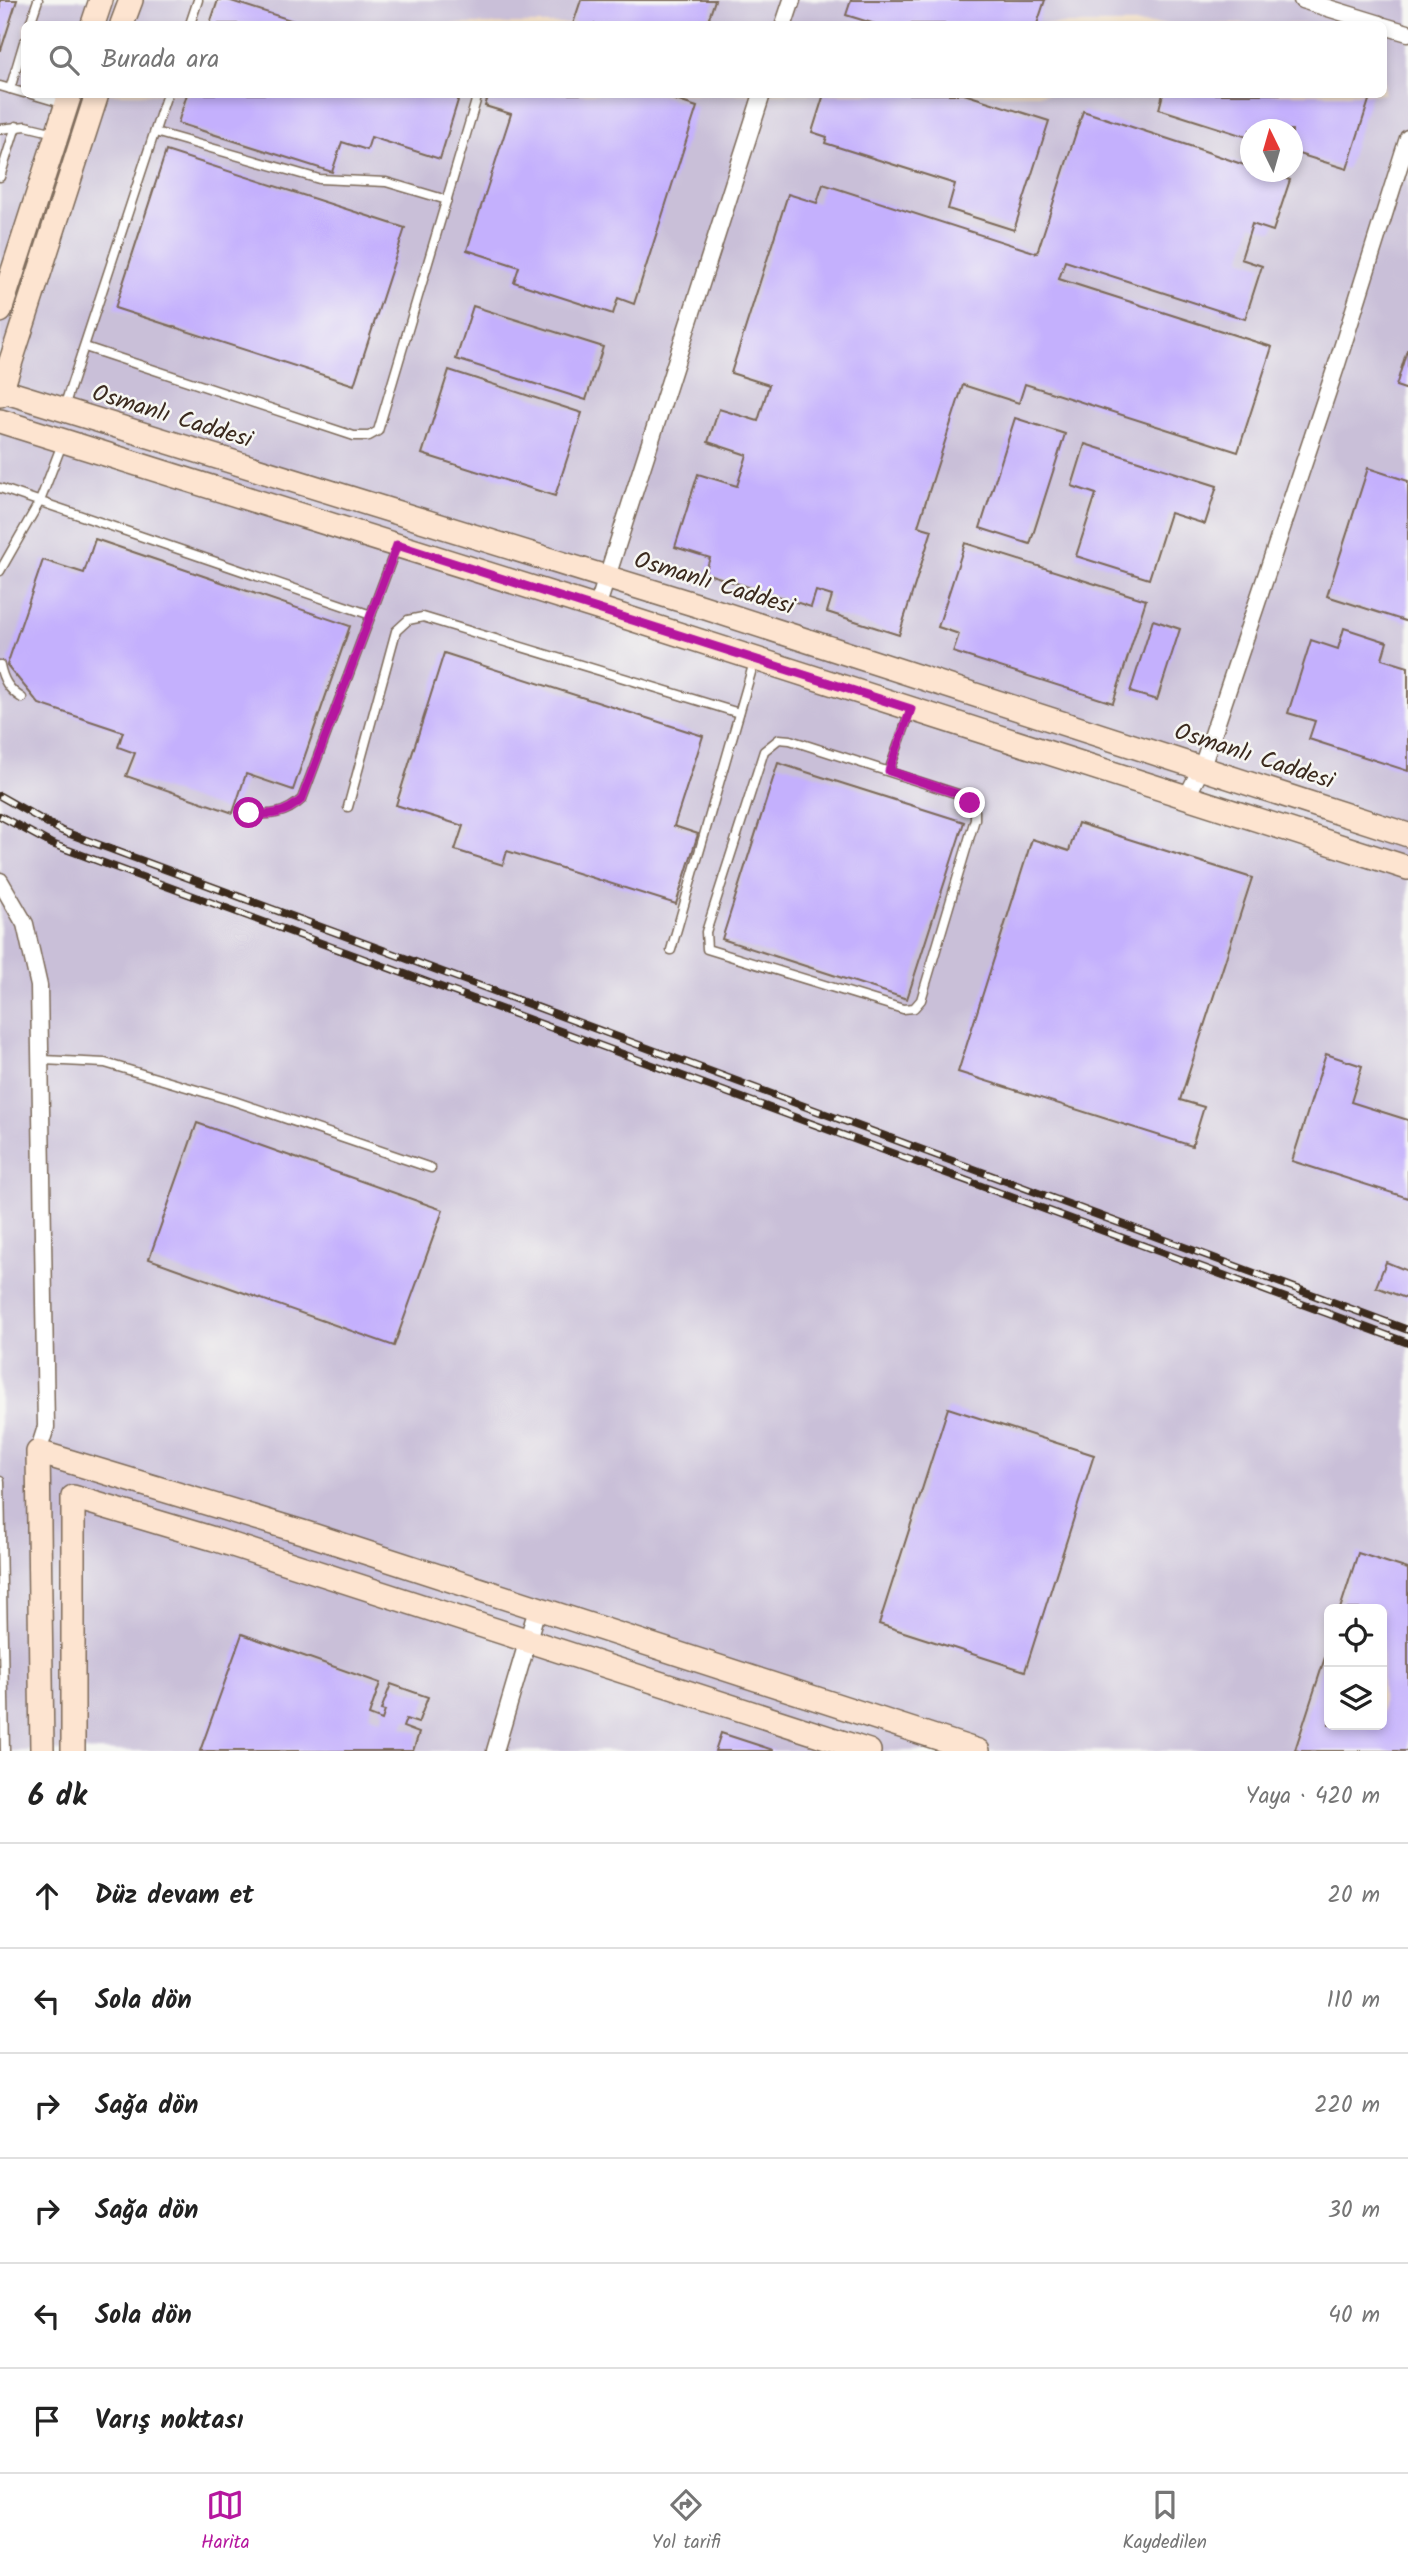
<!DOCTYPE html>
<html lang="tr">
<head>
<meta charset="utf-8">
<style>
  :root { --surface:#fff; --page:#f6f6f6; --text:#222; --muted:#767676; --line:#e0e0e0; --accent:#b5179e }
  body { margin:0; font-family:Kalam,sans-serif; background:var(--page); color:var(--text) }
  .controls { position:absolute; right:21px; bottom:21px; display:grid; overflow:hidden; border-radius:10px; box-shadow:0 4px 10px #0003 }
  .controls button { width:63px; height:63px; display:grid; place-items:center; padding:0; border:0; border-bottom:2px solid var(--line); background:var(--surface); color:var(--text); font:35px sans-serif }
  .compass { position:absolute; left:1240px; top:119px; width:63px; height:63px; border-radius:50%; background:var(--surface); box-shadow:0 4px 10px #0003; rotate:355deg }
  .stop { position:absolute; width:21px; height:21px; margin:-16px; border:5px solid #b5179e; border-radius:50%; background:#fff }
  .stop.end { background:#b5179e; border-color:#fff; box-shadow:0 2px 7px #0008 }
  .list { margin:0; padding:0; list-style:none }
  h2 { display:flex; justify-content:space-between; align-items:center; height:91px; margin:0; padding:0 28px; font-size:30px }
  h2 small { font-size:23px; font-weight:400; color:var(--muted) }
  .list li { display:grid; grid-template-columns:46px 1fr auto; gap:21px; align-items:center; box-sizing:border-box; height:105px; padding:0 28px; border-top:2px solid var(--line) }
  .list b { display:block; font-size:26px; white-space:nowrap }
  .list em { font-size:23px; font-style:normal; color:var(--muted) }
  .icon { flex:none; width:38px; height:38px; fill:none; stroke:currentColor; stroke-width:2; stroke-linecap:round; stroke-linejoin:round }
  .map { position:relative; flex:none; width:1408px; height:1751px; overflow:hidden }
  .search { position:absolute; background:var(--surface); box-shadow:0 4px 10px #0003; left:21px; right:21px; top:21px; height:77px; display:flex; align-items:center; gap:18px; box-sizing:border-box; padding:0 24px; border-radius:10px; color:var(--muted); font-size:26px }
  .sheet { height:721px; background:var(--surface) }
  nav { display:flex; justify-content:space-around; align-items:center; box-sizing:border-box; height:98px; border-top:2px solid var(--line); background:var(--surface); font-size:19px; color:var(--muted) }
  nav a { display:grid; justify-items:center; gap:4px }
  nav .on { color:var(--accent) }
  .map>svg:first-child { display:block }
  .industrial { fill:#c9bfd8; fill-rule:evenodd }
  .building { fill:#c4b0fd }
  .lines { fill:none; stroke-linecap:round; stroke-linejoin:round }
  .lane-casing { stroke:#7b6958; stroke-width:11 }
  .street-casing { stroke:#7b6958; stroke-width:19 }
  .secondary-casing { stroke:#7b6958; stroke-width:26 }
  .lane { stroke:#fff; stroke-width:8 }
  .street { stroke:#fff; stroke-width:16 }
  .secondary { stroke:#fde4d0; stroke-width:23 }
  .rail-casing { stroke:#3b2a1e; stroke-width:8 }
  .rail { stroke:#f6f6f2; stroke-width:5; stroke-dasharray:16; stroke-linecap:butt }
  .route { stroke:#b5179e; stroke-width:9 }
  .labels { text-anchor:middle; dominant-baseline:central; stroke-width:5; stroke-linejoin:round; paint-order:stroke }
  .street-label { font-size:24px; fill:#3b2a1e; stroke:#f6f6f2 }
</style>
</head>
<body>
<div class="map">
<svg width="1408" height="1751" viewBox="0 0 1408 1751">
  <rect width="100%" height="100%" fill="#f6f6f2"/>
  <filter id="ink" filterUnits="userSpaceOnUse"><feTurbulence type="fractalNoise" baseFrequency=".0143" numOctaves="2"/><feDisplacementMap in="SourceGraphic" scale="14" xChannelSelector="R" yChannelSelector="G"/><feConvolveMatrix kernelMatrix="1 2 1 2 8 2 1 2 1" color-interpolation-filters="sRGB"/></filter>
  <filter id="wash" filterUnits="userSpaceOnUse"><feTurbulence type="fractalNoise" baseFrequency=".00686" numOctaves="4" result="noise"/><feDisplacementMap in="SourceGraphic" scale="28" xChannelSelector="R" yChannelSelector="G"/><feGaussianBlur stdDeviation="1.57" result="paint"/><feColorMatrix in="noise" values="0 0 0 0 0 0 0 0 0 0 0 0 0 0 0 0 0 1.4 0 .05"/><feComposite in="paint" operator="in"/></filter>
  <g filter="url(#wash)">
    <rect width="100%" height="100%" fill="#f2dec3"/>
    <!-- industrial -->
    <path class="industrial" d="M 0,0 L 1408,0 L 1408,1751 L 0,1751 ZM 24,24 L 1384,24 L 1384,94 L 24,94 ZM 1250,130 L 1292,130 L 1292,172 L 1250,172 ZM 1329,1609 L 1382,1609 L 1382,1725 L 1329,1725 Z"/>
    <g id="blocks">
      <!-- building -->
      <g class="building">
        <path d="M 0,0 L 17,0 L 1,50 L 0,50 Z"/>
        <path d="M 218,0 L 228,0 L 303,24 L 210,24 Z"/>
        <path d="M 581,0 L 715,0 L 707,24 L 573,24 Z"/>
        <path d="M 851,0 L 1045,0 L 1037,24 L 875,24 L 846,15 Z"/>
        <path d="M 187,94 L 460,94 L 440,159 L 371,137 L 367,150 L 342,142 L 332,172 L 178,123 Z"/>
        <path d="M 489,94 L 657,94 L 697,107 L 634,304 L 618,298 L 613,314 L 514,282 L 519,267 L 467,250 L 511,114 L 485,106 Z"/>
        <path d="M 824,94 L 964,94 L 1049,121 L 1014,230 L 948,209 L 955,184 L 825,143 L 827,137 L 812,132 Z"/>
        <path d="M 1163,94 L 1371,94 L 1347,169 L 1292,152 L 1292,130 L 1250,130 L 1250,138 L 1159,109 Z"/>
        <path d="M 1083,111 L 1193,147 L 1250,167 L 1250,172 L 1263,172 L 1290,180 L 1273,231 L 1252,224 L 1241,259 L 1262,266 L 1245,319 L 1065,261 L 1059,279 L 1272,347 L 1238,452 L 1025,384 L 1019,403 L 963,385 L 918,526 L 932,530 L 899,635 L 827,612 L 832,596 L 816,591 L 811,607 L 705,573 L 710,558 L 675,547 L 698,474 L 737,486 L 747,455 L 708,442 L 719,409 L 758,421 L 769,385 L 731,373 L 788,194 L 817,203 L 823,184 L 1037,253 Z"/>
        <path d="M 166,151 L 405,228 L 354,385 L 115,308 Z"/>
        <path d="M 473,306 L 603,347 L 586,400 L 456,359 Z"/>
        <path d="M 1407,350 L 1408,350 L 1408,390 L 1396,386 Z"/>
        <path d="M 449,370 L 582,413 L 555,496 L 422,454 Z"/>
        <path d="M 1015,418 L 1065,434 L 1030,544 L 980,528 Z"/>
        <path d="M 1085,444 L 1217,486 L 1205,524 L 1170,513 L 1149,579 L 1076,556 L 1096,494 L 1072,486 Z"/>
        <path d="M 1368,468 L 1408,481 L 1408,622 L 1327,596 Z"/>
        <path d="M 95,539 L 350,626 L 293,790 L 246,774 L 233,813 L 126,776 L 135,753 L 118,747 L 123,732 L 39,704 L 7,665 L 43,560 L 84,573 Z"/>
        <path d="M 965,543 L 1146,600 L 1113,703 L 953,652 L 959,634 L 938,627 Z"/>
        <path d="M 1153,620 L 1180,629 L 1157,700 L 1130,692 Z"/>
        <path d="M 1344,628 L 1387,642 L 1382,659 L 1408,667 L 1408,771 L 1309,739 L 1315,721 L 1288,713 L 1311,640 L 1338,649 Z"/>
        <path d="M 444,653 L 703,736 L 674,826 L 698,834 L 676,904 L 507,851 L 503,865 L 455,850 L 463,826 L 396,805 Z"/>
        <path d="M 778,763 L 964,822 L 907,999 L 722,939 Z"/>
        <path d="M 1078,823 L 1252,878 L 1180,1100 L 1204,1107 L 1192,1146 L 958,1072 L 1032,839 L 1069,851 Z"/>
        <path d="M 1326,1054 L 1362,1066 L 1351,1102 L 1408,1120 L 1408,1198 L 1292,1161 Z"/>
        <path d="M 197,1123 L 443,1210 L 394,1346 L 149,1259 Z"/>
        <path d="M 1386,1262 L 1408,1271 L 1408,1299 L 1376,1287 Z"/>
        <path d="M 948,1408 L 1094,1455 L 1025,1671 L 879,1624 Z"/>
        <path d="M 1358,1553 L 1408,1569 L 1408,1751 L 1299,1751 L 1295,1750 L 1329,1645 L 1329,1725 L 1382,1725 L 1382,1609 L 1340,1609 Z"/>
        <path d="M 242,1634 L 380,1683 L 369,1715 L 382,1720 L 385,1711 L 381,1710 L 391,1684 L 428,1697 L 418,1723 L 406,1719 L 403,1727 L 419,1733 L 413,1751 L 200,1751 Z"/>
        <path d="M 721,1733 L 773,1750 L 773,1751 L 715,1751 Z"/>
      </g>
    </g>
  </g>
  <g filter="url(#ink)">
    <use href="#blocks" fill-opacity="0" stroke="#7b6958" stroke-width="2"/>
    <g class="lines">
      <defs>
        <g id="lane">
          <path d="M 30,24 L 38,0"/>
          <path d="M 190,24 L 198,0"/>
          <path d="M 0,86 L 24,93"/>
          <path d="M 10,89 L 24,42"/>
          <path d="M 31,94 L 65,104"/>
          <path d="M 0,129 L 26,126 L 55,133"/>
          <path d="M 155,132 L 319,179 L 386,182 L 447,200"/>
          <path d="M 0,177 L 16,126"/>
          <path d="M 85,347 L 354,436 L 369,436 L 378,431 L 478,94"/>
          <path d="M 64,407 L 167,94"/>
          <path d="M 0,488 L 371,615"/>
          <path d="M 0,571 L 40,501 L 62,444"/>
          <path d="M 0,665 C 3,680 9,690 22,698"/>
          <path d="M 779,739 L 790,740 L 961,795 L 975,811 L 975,819 L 921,1000 L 914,1008 L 903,1009 L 707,949 L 706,932 L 764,751 Z"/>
          <path d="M 889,771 L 910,712"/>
          <path d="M 348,807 L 396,631 L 408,620 L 423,617 L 739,713"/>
          <path d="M 249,813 C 270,816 286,814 302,799 L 396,548"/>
          <path d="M 671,950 L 754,662"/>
          <path d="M 43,1060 L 105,1063 L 234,1101 L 431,1168"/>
          <path d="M 0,1481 L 5,1751"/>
        </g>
        <g id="street">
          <path d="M 1302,0 L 1380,24"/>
          <path d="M 784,24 L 792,0"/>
          <path d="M 1384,26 L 1408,33"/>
          <path d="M 597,608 L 762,94"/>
          <path d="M 1186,798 L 1202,767 L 1337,364 L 1408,138"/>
          <path d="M 0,881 L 25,924 L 39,986 L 46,1427 L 38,1452"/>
          <path d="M 495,1751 L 537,1609"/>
        </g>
        <g id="secondary">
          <path d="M 93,24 L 101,0"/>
          <path d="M 122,24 L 131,0"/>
          <path d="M 0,311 L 70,94"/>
          <path d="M 0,390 L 703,607 L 1408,835"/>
          <path d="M 0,395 L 97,94"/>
          <path d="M 0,421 L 597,608 L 1408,868"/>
          <path d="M 42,1751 L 38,1452 L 309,1534 L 978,1751"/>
          <path d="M 73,1751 L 73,1497 L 214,1539 L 869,1751"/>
        </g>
      </defs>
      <!-- lane casing -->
      <use href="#lane" class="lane-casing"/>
      <!-- street casing -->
      <use href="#street" class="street-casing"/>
      <!-- secondary casing -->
      <use href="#secondary" class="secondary-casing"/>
      <!-- lane -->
      <use href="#lane" class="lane"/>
      <!-- street -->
      <use href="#street" class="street"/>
      <!-- secondary -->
      <use href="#secondary" class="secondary"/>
      <defs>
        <g id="rail">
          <path d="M 0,796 L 62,831 L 1408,1330"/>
          <path d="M 0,816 L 52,844 L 1408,1343"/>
        </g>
      </defs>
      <!-- rail casing -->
      <use href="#rail" class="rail-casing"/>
      <!-- rail -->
      <use href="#rail" class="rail"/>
    </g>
  </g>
  <g class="lines" filter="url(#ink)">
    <!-- route -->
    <path class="route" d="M 249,813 C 270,816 286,814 302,799 L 397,545 L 911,709 L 889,771 L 961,795 L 970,803"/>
  </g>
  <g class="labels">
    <!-- street labels -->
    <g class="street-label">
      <text transform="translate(172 417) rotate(17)">Osmanlı Caddesi</text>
      <text transform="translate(714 584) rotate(17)">Osmanlı Caddesi</text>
      <text transform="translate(1254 757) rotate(18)">Osmanlı Caddesi</text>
    </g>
  </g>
</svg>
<div class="controls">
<button><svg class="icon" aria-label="locate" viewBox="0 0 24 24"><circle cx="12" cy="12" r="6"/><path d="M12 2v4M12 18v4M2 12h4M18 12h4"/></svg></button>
<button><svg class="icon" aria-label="layers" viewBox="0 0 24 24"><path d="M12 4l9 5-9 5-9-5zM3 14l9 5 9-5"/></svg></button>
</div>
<svg class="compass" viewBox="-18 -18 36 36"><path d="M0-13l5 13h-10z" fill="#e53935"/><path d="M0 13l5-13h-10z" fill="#767676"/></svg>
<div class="stop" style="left:249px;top:813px"></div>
<div class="stop end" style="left:970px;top:803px"></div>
<div class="search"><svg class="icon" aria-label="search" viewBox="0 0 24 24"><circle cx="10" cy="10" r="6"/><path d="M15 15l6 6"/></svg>Burada ara</div>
</div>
<section class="sheet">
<h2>6 dk<small>Yaya · 420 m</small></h2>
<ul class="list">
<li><svg class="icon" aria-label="ahead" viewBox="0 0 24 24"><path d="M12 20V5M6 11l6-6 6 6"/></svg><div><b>Düz devam et</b></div><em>20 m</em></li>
<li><svg class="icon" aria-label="left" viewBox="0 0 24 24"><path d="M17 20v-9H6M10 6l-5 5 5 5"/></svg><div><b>Sola dön</b></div><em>110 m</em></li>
<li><svg class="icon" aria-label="right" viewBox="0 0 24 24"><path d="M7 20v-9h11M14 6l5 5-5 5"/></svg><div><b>Sağa dön</b></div><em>220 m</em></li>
<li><svg class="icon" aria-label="right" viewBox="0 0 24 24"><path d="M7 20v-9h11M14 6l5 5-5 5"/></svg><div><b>Sağa dön</b></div><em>30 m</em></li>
<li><svg class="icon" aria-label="left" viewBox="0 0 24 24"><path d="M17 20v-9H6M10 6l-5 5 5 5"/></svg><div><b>Sola dön</b></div><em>40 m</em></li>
<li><svg class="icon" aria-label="arrive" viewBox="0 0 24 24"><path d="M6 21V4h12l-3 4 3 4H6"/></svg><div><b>Varış noktası</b></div></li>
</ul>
</section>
<nav>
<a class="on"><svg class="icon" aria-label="map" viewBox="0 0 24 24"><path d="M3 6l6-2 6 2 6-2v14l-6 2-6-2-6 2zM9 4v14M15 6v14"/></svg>Harita</a>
<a><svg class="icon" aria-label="directions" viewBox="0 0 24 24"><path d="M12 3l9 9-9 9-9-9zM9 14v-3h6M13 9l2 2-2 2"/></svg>Yol tarifi</a>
<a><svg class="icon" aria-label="saved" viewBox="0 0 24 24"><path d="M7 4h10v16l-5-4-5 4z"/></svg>Kaydedilen</a>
</nav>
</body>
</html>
